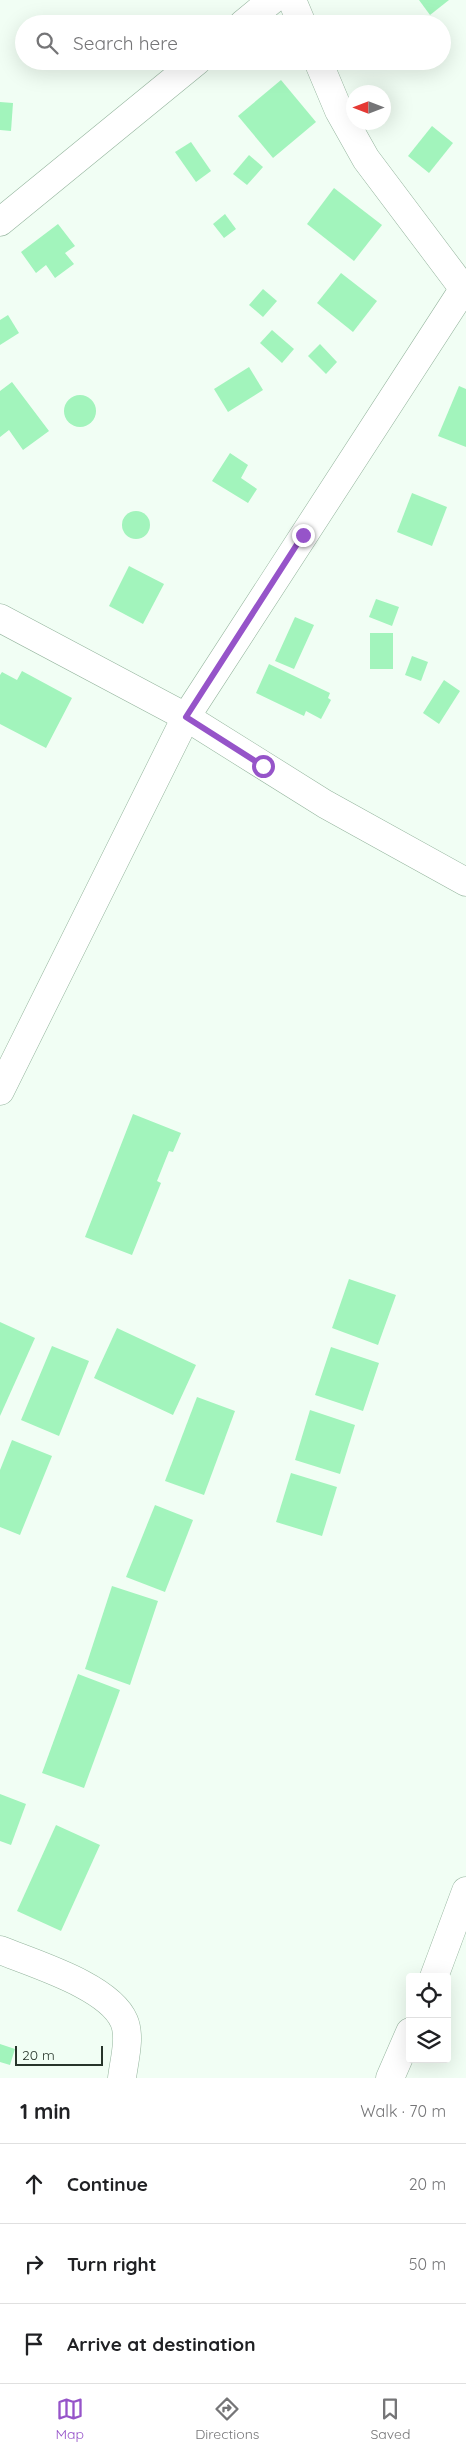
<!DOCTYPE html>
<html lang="en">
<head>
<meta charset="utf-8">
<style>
  :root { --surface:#fff; --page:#f6f6f6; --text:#202124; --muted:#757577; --line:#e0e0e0; --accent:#9654c9 }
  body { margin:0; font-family:Quicksand,sans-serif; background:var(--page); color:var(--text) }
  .controls { position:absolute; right:15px; bottom:15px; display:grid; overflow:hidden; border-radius:5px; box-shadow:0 5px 20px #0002 }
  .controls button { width:45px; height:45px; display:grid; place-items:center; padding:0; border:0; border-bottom:1px solid var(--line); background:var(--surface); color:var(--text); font:25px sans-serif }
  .compass { position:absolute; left:346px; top:85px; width:45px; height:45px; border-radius:50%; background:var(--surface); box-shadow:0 5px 20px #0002; rotate:270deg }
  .scale { position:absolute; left:15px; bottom:12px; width:88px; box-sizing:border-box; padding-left:5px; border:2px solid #27342a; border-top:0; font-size:14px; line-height:18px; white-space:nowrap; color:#27342a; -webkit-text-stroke:4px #f1fef4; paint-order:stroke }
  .stop { position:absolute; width:15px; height:15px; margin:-11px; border:4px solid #9654c9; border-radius:50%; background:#fff }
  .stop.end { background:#9654c9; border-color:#fff; box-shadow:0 1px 5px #0008 }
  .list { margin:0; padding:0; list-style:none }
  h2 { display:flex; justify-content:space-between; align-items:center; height:65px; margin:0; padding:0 20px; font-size:21px }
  h2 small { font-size:16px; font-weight:400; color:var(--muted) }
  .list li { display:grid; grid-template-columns:32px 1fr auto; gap:15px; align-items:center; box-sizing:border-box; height:80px; padding:0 20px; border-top:1px solid var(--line) }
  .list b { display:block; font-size:19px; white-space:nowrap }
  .list em { font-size:16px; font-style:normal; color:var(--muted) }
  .icon { flex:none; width:28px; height:28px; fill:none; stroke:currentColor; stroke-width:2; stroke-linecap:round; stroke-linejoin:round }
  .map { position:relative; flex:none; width:466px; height:2078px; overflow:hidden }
  .search { position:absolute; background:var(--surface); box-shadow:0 5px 20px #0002; left:15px; right:15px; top:15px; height:55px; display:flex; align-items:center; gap:12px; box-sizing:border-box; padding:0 18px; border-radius:28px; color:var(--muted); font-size:19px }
  .sheet { height:305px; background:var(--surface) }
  nav { display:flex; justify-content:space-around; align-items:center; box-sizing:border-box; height:70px; border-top:1px solid var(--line); background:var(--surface); font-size:14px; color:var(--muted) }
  nav a { display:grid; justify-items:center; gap:2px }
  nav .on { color:var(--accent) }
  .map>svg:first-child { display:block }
  .building { fill:#a2f4bc }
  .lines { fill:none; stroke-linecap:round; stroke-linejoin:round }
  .street-casing { stroke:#94b49d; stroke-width:29 }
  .street { stroke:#fff; stroke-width:28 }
  .route { stroke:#9654c9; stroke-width:6 }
</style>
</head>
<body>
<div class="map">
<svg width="466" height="2078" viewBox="0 0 466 2078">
  <rect width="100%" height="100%" fill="#f1fef4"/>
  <!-- building -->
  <g class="building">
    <path d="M 419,0 L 449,0 L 430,15 Z"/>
    <path d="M 281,80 L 316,122 L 273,158 L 238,116 Z"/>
    <path d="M 0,102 L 13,103 L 11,131 L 0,130 Z"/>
    <path d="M 432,126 L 453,143 L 429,173 L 408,156 Z"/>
    <path d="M 191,142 L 211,171 L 196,182 L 175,152 Z"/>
    <path d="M 249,155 L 263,167 L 247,185 L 233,174 Z"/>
    <path d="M 334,188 L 382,225 L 354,261 L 307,224 Z"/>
    <path d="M 225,214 L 236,229 L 224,238 L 213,224 Z"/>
    <path d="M 58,224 L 75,246 L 65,253 L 74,264 L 55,278 L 46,265 L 36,273 L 21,252 Z"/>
    <path d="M 341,273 L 377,301 L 353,332 L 317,303 Z"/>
    <path d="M 263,289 L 277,301 L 263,317 L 249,305 Z"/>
    <path d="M 8,315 L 19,333 L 0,345 L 0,320 Z"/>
    <path d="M 272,330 L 294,349 L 282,363 L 260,343 Z"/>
    <path d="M 320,344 L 337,362 L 326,374 L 308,356 Z"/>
    <path d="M 249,367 L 263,390 L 228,412 L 214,389 Z"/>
    <path d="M 12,382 L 49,431 L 23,450 L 9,430 L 0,437 L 0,391 Z"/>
    <path d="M 459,386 L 466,389 L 466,447 L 438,436 Z"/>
    <circle cx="80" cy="411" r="16"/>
    <path d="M 230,453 L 248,465 L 241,478 L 257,489 L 248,503 L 212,481 Z"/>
    <path d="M 412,493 L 447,507 L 432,546 L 397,532 Z"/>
    <circle cx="136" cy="525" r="14"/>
    <path d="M 129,566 L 164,584 L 143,624 L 109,606 Z"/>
    <path d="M 376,599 L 399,607 L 392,626 L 369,617 Z"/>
    <path d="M 295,617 L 314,625 L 294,669 L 275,661 Z"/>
    <rect x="370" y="633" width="23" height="36"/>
    <path d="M 412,656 L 428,662 L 421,681 L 405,675 Z"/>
    <path d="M 269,664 L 330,693 L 328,698 L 331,700 L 321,719 L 306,711 L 304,716 L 256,693 Z"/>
    <path d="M 22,671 L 72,698 L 46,748 L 0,724 L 0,675 L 2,672 L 17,680 Z"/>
    <path d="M 444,680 L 460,691 L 439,724 L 423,713 Z"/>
    <path d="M 133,1114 L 181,1133 L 173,1152 L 169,1151 L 157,1181 L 161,1183 L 132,1255 L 85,1237 Z"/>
    <path d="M 349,1279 L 396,1295 L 378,1345 L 332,1328 Z"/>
    <path d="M 0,1322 L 35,1338 L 0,1416 Z"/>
    <path d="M 117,1328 L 196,1365 L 173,1415 L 94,1378 Z"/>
    <path d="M 52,1346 L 89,1361 L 59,1436 L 21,1420 Z"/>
    <path d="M 331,1347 L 379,1363 L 363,1411 L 315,1395 Z"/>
    <path d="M 197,1397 L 235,1411 L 204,1495 L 165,1481 Z"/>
    <path d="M 310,1410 L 355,1425 L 340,1474 L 295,1460 Z"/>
    <path d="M 12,1440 L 52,1456 L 20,1535 L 0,1527 L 0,1470 Z"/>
    <path d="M 291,1473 L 337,1487 L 322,1536 L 276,1522 Z"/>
    <path d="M 155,1505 L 193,1520 L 165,1592 L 126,1577 Z"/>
    <path d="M 112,1586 L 158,1601 L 130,1685 L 85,1669 Z"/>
    <path d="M 78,1674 L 120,1690 L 84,1788 L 42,1773 Z"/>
    <path d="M 0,1794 L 26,1804 L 11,1845 L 0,1841 Z"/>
    <path d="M 56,1825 L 100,1845 L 61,1931 L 17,1911 Z"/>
    <path d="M 0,2044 L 15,2049 L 10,2065 L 0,2062 Z"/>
  </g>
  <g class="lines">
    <defs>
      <g id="street">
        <path d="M 292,0 L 302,24"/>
        <path d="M 243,24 L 272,0"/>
        <path d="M 318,61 L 339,111 L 366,159 L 463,288"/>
        <path d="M 0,222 L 197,61"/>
        <path d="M 0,618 L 186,717 L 325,804 L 466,882"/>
        <path d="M 0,1091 L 186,717 L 466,285"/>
        <path d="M 0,1950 C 34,1964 109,1986 124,2021 C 131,2037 124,2061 122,2078"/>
        <path d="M 434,1977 L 466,1891"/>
        <path d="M 390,2078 L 410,2032"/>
      </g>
    </defs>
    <!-- street casing -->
    <use href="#street" class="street-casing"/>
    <!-- street -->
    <use href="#street" class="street"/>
  </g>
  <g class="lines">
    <!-- route -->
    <path class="route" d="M 263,766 L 186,717 L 303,535"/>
  </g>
</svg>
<div class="controls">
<button><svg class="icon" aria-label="locate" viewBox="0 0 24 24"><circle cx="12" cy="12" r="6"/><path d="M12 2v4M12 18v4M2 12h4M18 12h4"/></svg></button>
<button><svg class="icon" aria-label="layers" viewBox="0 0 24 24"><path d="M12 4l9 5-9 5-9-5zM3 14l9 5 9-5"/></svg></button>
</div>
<svg class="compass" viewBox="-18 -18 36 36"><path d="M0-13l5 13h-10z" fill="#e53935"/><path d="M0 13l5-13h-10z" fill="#757577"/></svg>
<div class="scale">20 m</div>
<div class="stop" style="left:263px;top:766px"></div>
<div class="stop end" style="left:303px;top:535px"></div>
<div class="search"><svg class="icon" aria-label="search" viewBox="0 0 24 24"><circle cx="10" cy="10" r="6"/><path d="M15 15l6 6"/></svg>Search here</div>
</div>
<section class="sheet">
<h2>1 min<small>Walk · 70 m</small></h2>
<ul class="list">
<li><svg class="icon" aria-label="ahead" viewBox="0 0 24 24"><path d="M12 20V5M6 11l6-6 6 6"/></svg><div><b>Continue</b></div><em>20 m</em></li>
<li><svg class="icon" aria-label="right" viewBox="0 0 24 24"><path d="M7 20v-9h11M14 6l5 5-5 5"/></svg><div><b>Turn right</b></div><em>50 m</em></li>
<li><svg class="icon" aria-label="arrive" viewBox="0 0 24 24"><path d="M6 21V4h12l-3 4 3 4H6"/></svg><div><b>Arrive at destination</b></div></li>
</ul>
</section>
<nav>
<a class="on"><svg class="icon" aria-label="map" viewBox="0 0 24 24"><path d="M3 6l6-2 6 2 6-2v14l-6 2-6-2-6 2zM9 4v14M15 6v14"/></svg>Map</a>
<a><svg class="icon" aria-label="directions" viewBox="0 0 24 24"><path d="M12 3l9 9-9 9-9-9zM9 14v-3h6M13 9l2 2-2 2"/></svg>Directions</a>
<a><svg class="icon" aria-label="saved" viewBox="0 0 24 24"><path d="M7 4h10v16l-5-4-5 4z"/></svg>Saved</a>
</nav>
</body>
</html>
